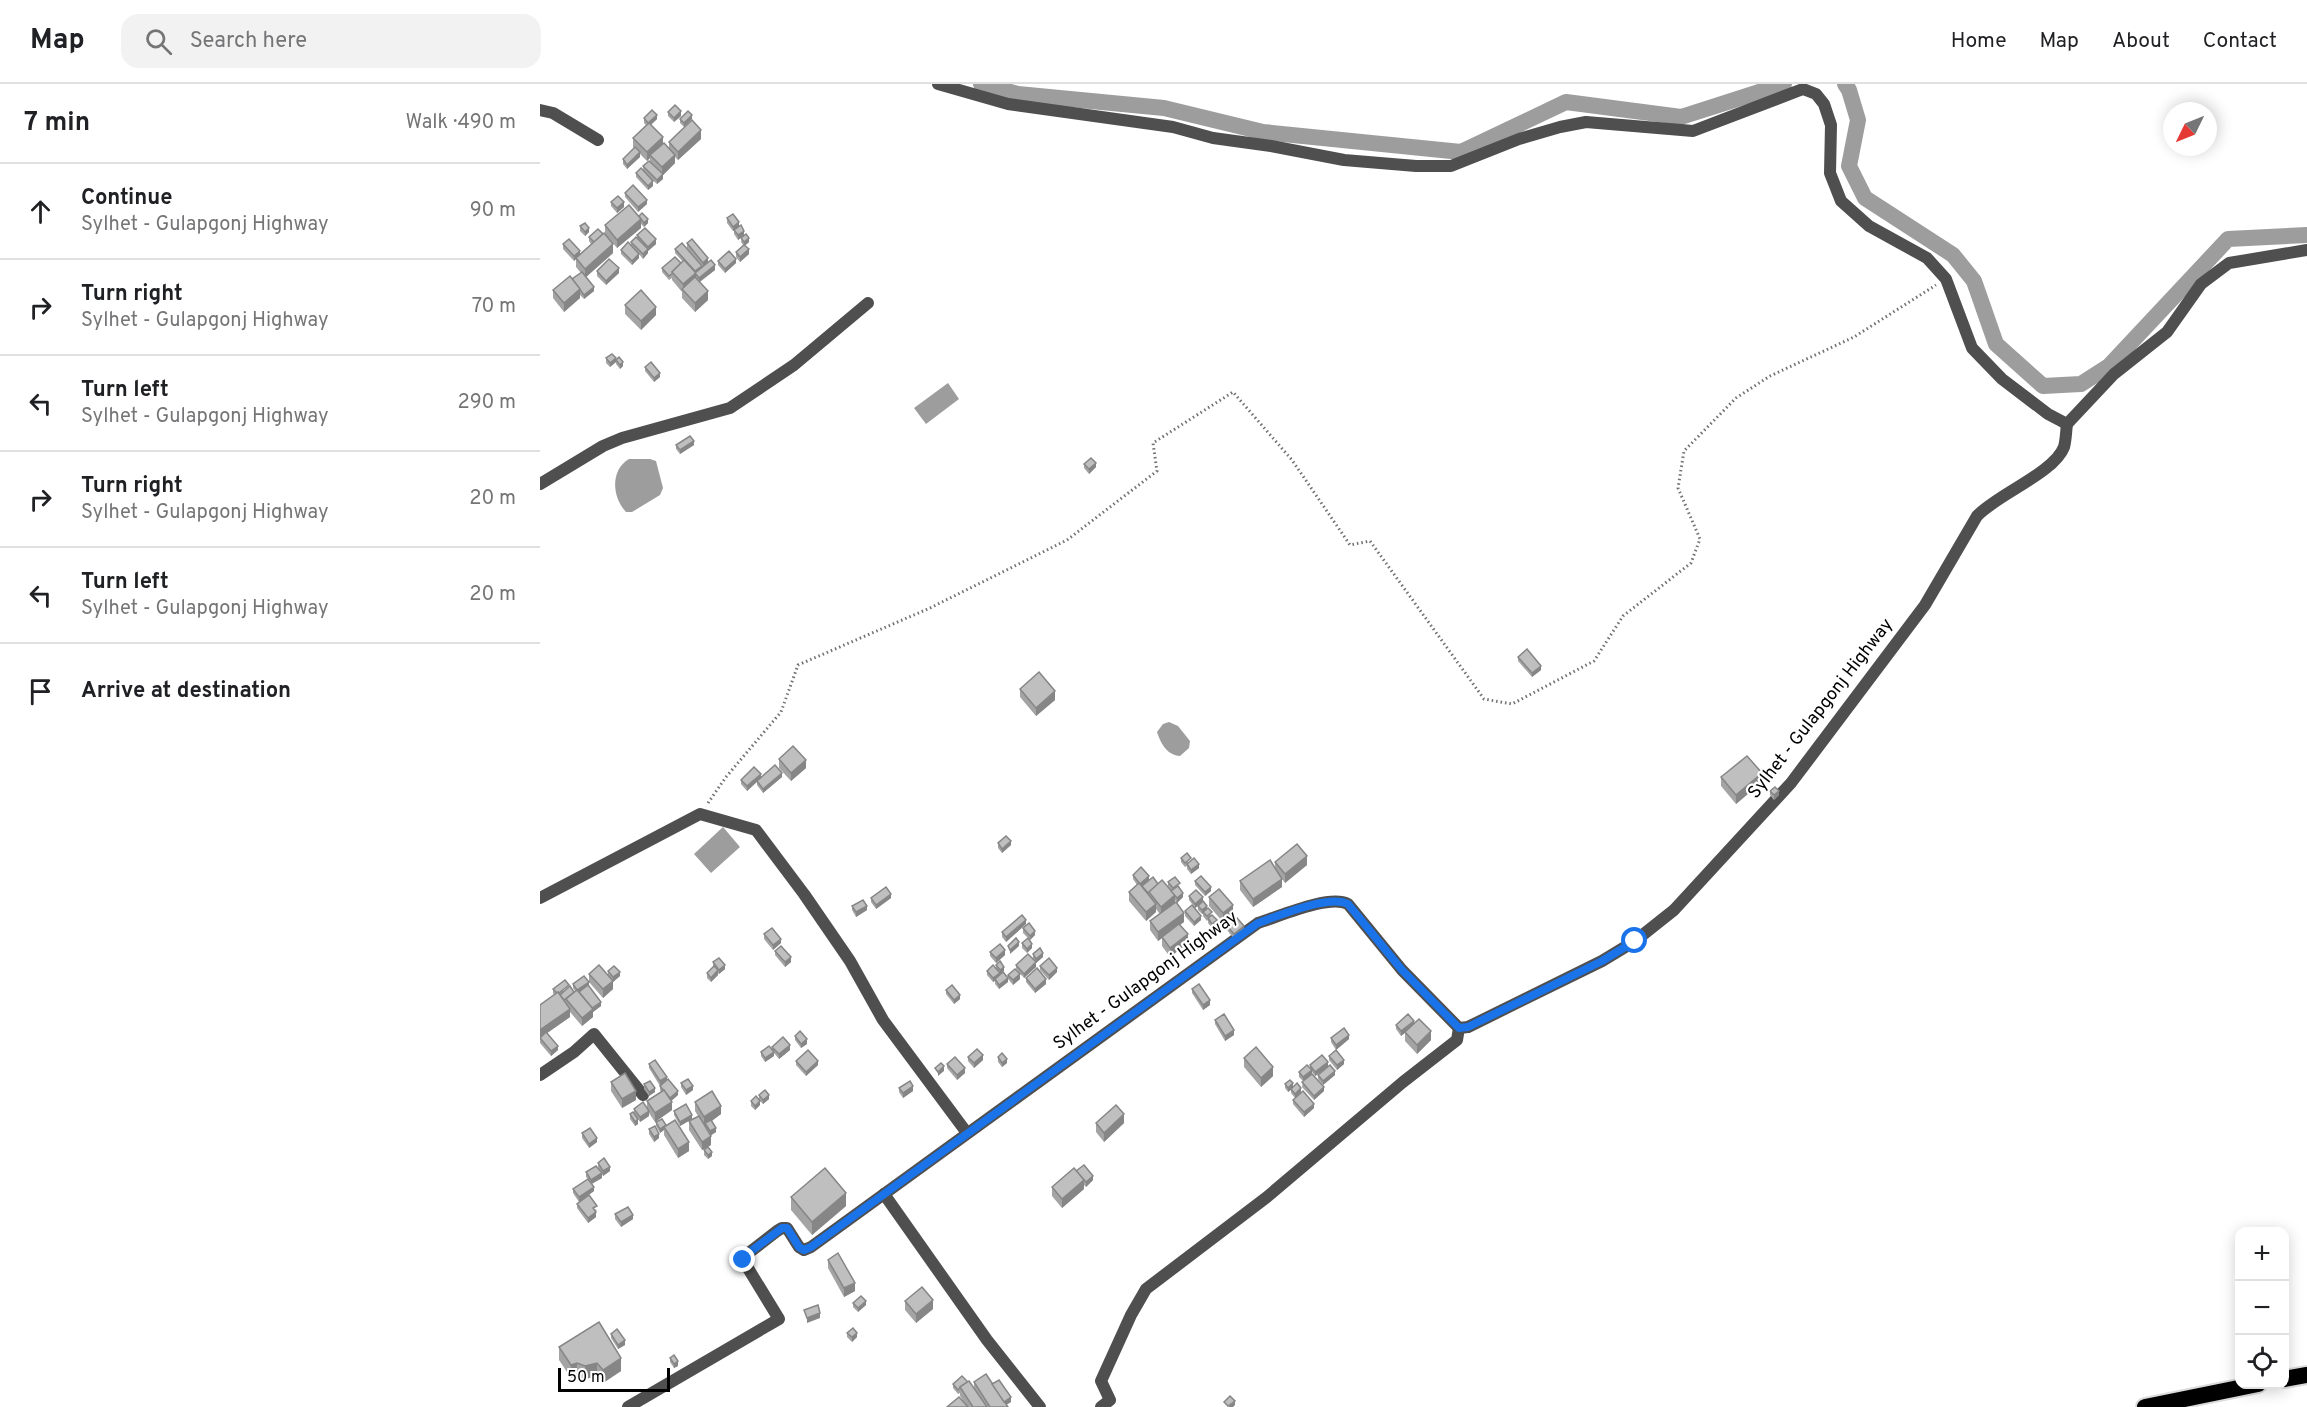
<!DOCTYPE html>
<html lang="en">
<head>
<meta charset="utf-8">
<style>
  :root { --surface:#fff; --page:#f2f2f2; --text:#202124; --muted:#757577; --line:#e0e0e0 }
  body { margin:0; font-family:Overpass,sans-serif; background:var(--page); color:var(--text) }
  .controls { position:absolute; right:18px; bottom:18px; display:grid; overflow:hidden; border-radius:12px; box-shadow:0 3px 15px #0003 }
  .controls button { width:54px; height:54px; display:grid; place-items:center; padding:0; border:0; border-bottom:2px solid var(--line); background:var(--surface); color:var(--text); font:30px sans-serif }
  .compass { position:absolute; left:1623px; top:18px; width:54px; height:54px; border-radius:50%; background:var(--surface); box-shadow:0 3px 15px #0003; rotate:227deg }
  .scale { position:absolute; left:18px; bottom:15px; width:112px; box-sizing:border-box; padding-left:6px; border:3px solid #000; border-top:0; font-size:16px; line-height:21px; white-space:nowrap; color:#000; -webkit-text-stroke:4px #fff; paint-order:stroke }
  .stop { position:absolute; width:18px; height:18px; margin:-14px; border:4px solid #1a73e8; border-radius:50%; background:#fff }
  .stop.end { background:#1a73e8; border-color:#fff; box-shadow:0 2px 6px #0008 }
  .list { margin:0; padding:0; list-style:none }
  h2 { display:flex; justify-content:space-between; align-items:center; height:78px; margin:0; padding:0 24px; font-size:26px }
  h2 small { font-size:20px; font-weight:400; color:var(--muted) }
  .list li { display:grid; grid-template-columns:39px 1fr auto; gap:18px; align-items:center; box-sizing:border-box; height:96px; padding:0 24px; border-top:2px solid var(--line) }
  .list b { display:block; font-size:22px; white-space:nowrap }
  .list p { margin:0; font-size:20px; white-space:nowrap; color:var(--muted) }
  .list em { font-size:20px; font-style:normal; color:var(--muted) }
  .icon { flex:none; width:33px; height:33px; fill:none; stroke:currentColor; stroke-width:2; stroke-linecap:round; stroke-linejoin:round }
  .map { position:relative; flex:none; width:1767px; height:1323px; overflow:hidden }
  header { display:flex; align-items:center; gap:36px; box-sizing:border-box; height:84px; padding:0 30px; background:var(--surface); border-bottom:2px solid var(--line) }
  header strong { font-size:28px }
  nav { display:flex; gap:33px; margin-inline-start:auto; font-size:21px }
  .search { width:420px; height:54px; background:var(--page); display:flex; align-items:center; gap:15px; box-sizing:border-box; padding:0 21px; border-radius:18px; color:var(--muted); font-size:22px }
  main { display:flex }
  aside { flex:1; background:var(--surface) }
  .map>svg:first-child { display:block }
  .water { fill:#9d9d9d }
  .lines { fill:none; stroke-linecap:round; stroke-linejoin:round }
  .canal { stroke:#9d9d9d; stroke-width:16 }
  .trunk-casing { stroke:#dbdbdb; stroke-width:20 }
  .path { stroke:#717171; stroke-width:3; stroke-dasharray:1.5 3; stroke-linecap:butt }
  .minor { stroke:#4f4f4f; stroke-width:12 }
  .trunk { stroke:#000; stroke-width:16 }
  .wall { fill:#a4a4a4 }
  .shaded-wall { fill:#868686 }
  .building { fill:#bfbfbf; stroke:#868686; stroke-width:1.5 }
  .route { stroke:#1a73e8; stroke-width:8 }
  .labels { text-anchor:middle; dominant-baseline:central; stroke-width:4.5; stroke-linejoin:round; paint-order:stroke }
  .street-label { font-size:18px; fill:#000; stroke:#fff }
</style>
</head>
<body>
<header>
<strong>Map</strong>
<div class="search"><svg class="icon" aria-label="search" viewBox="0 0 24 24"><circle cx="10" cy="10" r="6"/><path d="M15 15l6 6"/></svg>Search here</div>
<nav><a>Home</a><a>Map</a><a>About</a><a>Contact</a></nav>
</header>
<main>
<aside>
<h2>7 min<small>Walk · 490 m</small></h2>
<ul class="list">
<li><svg class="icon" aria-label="ahead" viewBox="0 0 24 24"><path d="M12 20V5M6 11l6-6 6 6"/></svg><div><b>Continue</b><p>Sylhet - Gulapgonj Highway</p></div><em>90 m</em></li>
<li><svg class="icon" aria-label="right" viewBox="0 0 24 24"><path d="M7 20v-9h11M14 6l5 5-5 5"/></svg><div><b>Turn right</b><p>Sylhet - Gulapgonj Highway</p></div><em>70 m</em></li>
<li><svg class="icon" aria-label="left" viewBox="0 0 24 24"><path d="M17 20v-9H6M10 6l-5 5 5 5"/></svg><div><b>Turn left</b><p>Sylhet - Gulapgonj Highway</p></div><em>290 m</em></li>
<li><svg class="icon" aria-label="right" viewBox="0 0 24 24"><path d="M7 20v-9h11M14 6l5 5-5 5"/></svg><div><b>Turn right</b><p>Sylhet - Gulapgonj Highway</p></div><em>20 m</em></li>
<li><svg class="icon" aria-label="left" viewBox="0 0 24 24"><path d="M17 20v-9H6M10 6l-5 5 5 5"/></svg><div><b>Turn left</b><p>Sylhet - Gulapgonj Highway</p></div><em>20 m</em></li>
<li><svg class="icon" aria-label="arrive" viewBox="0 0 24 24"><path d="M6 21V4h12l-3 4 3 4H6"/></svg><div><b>Arrive at destination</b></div></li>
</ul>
</aside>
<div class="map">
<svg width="1767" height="1323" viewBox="0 0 1767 1323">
  <rect width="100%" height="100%" fill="#fff"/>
  <!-- water -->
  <g class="water">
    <path d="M 408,299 L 419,315 L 386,340 L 374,324 Z"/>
    <path d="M 89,375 L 110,375 L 116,377 L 123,404 L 120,411 L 92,428 L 86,428 C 72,413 70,386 89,375 Z"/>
    <path d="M 629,638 L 638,642 L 650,657 L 649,664 L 640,672 C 627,671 621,660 617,648 L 623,640 Z"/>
    <path d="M 183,743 L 200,763 L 171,789 L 154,770 Z"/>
  </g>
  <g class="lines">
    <!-- canal -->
    <g class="canal">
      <path d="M 441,0 L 478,10 L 624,24 L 723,48 L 921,68 L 1026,18 L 1141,33 L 1244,0"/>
      <path d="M 1305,0 L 1309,6 L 1318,36 L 1309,82 L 1325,114 L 1413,171 L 1434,197 L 1456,260 L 1503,302 L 1541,300 L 1569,282 L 1688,155 L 1767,151"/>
    </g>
    <defs>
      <g id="trunk">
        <path d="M 1744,1295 L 1767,1291"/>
        <path d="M 1605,1323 L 1718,1300"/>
      </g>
    </defs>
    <!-- trunk casing -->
    <use href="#trunk" class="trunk-casing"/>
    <!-- path -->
    <path class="path" d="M 168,719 L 186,693 L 241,628 L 258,581 L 390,524 L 527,456 L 617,387 L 613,359 L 693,308 L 752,376 L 810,461 L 830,457 L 944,615 L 972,620 L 1054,577 L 1083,532 L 1151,479 L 1160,455 L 1138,404 L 1144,367 L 1196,314 L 1230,292 L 1314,253 L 1396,201"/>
    <!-- minor -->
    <g class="minor">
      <path d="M 398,0 L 468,20 L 633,43 L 673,54 L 731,62 L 804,76 L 876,82 L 911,82 L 979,55 L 1020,43 L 1046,38 L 1153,47 L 1263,5 L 1276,10 L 1284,20 L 1291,41 L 1290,89 L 1301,117 L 1329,142 L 1387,174 L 1406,195 L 1432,264 L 1462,295 L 1508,330 L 1527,340 L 1574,290 L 1627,248 L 1661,200 L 1689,179 L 1767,166"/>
      <path d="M 0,26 L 13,29 L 58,56"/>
      <path d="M 0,400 L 63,362 L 82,354 L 190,324 L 254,281 L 328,219"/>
      <path d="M 0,814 L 160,730 L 216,746 L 264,810 L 310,877 L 343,936 L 427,1049"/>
      <path d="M 0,991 L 34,968 L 54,950 L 103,1011"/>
      <path d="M 344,1110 L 447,1256 L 500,1323"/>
      <path d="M 88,1323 L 239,1235 L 203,1176 L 206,1171 L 237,1147 L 242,1144 L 247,1144 L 259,1163 L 264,1166 L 271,1163 L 718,839 C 738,833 789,810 808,820 L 862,886 L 919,944 L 928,943 L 1062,877 L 1095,857 L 1134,826 L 1251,699 L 1385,521 L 1437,432 C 1458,410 1514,389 1524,363 C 1526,356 1526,347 1527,340"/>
      <path d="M 561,1323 L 570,1316 L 561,1297 L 591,1231 L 606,1205 L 727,1113 L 863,998 L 917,956 L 919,944"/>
    </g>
    <!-- trunk -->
    <use href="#trunk" class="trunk"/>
  </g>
  <!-- wall -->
  <g class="wall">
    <path d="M 128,28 L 141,32 L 134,38 L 128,32 Z"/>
    <path d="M 104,34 L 117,35 L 111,41 L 123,60 L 129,64 L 129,58 L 161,55 L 138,76 L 135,73 L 135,79 L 123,91 L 123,95 L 117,100 L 107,91 L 113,102 L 108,106 L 96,93 L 96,89 L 103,86 L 103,82 L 110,78 L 110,74 L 107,77 L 100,70 L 100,73 L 87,85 L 83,80 L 83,75 L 94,64 L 93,63 L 93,54 L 106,41 L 104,39 Z"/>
    <path d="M 140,35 L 152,35 L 144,43 L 140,39 Z"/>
    <path d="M 85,109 L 107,120 L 98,128 L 85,113 Z"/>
    <path d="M 71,118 L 84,123 L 77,129 L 71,122 Z"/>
    <path d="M 99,132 L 108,139 L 104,143 L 101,140 L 101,144 L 77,164 L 65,150 L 65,141 Z"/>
    <path d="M 187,134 L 199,143 L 209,158 L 205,162 L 209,170 L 200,178 L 196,173 L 196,168 L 203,161 L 201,158 L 202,153 L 198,156 L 194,150 L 194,146 L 193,147 L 187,139 Z"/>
    <path d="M 40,142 L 49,148 L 45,152 L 40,147 Z"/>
    <path d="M 97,151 L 116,160 L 108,167 L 108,169 L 103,175 L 99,170 L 99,174 L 92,181 L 81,170 L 81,166 L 91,162 L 91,158 L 97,154 Z"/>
    <path d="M 49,153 L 73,169 L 46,193 L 54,207 L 44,215 L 40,211 L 40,214 L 24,228 L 13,214 L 13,206 L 32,195 L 41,189 L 36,183 L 36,175 L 34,177 L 23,165 L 23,160 L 40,170 L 51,160 L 49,157 Z"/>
    <path d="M 147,159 L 168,178 L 175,186 L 160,198 L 168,216 L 155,228 L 142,214 L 142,208 L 132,196 L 132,194 L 129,196 L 122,188 L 122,184 L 141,179 L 143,178 L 135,169 L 135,165 L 162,184 L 163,183 L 147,164 Z"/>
    <path d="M 178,177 L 196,179 L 185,189 L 178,181 Z"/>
    <path d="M 57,187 L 79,189 L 66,201 L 57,192 Z"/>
    <path d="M 85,221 L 116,231 L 101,246 L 85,230 Z"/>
    <path d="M 66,274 L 76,278 L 70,283 L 66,279 Z"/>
    <path d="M 76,276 L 83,282 L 80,285 L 76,280 Z"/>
    <path d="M 105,283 L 120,293 L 114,298 L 105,287 Z"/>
    <path d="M 136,361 L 154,361 L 140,370 L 136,365 Z"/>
    <path d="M 544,380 L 556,383 L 549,390 L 544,384 Z"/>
    <path d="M 978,573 L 1001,586 L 992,593 L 978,577 Z"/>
    <path d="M 480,605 L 515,616 L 496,632 L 480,613 Z"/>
    <path d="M 239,675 L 266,684 L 251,697 L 239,684 Z"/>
    <path d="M 242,693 L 223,709 L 217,701 L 217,698 L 207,707 L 201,700 L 201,696 L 221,694 Z"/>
    <path d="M 1181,693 L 1222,698 L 1196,720 L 1181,702 Z"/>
    <path d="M 1230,707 L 1239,711 L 1234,716 L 1230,711 Z"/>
    <path d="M 458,759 L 471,761 L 462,769 L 458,764 Z"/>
    <path d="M 641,774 L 659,784 L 651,790 L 647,785 L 647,782 L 645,783 L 641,778 Z"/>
    <path d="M 735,778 L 767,781 L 745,799 L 742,795 L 742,803 L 713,823 L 700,806 L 700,797 L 735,785 Z"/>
    <path d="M 593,791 L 618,800 L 631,807 L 632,807 L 628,802 L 628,798 L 640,803 L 639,804 L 643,813 L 637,819 L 635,816 L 635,820 L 644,838 L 640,841 L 648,859 L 630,873 L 622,862 L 622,854 L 618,857 L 610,846 L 610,837 L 620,830 L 616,825 L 616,828 L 606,837 L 589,817 L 589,808 L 597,801 L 593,795 Z"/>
    <path d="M 655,797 L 671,807 L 665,812 L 655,801 Z"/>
    <path d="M 649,812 L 667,825 L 677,840 L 672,844 L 668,839 L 668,836 L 667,837 L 663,832 L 663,829 L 662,830 L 658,826 L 658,822 L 655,824 L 649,816 Z"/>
    <path d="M 669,813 L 693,830 L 683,838 L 669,822 Z"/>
    <path d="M 331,814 L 351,814 L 336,825 L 331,818 Z"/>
    <path d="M 312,822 L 327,826 L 316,833 L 312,826 Z"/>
    <path d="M 645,827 L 661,836 L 654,842 L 645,832 Z"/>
    <path d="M 486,840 L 466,858 L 462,853 L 462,848 Z"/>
    <path d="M 687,842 L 704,846 L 694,855 L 687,846 Z"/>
    <path d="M 483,844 L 495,851 L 490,856 L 483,849 Z"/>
    <path d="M 224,850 L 241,859 L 233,866 L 224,855 Z"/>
    <path d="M 482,859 L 492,864 L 487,869 L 482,864 Z"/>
    <path d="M 235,867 L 251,878 L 245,883 L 235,871 Z"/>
    <path d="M 450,868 L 465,871 L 456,879 L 450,872 Z"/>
    <path d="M 493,870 L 503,873 L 496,879 L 493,875 Z"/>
    <path d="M 173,878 L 185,885 L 179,890 L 178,889 L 178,891 L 171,898 L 167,894 L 167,889 L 173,883 Z"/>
    <path d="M 456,881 L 464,887 L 460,890 L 460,891 L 468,894 L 468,891 L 480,895 L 473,901 L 468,895 L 468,898 L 459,905 L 455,900 L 455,897 L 453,898 L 447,891 L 447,887 L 456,884 Z"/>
    <path d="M 476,881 L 496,883 L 484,894 L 476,885 Z"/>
    <path d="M 500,882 L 517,888 L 509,896 L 500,886 Z"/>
    <path d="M 68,887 L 80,892 L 73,898 L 73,897 L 73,905 L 63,914 L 49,898 L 49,890 L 68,891 Z"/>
    <path d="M 486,894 L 506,900 L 495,909 L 486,898 Z"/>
    <path d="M 33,900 L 49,902 L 61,922 L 53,928 L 53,933 L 42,942 L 30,928 L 30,933 L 7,949 L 18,966 L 11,972 L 0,959 L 0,921 L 14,911 L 13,909 L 13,905 L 34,908 L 35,907 L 33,904 Z"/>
    <path d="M 652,905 L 670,921 L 663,926 L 652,909 Z"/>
    <path d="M 406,906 L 420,915 L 414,920 L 406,910 Z"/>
    <path d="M 675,936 L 694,951 L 685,957 L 675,940 Z"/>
    <path d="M 856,941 L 891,956 L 877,970 L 865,957 L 865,949 L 861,952 L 856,945 Z"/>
    <path d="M 255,952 L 267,960 L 261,964 L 255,956 Z"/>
    <path d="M 791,954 L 809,955 L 796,966 L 791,958 Z"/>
    <path d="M 232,963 L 250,966 L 239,975 L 234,969 L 234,972 L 225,978 L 221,972 L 221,968 L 232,966 Z"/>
    <path d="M 789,972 L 804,980 L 797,986 L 789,976 Z"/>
    <path d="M 428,973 L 443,976 L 434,984 L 428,977 Z"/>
    <path d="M 458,973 L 467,979 L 462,983 L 458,978 Z"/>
    <path d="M 704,974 L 733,992 L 721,1003 L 704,983 Z"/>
    <path d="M 256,977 L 278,981 L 266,992 L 256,981 Z"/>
    <path d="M 109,980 L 127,996 L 138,1011 L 131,1017 L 132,1026 L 115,1038 L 109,1029 L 109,1032 L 100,1038 L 94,1029 L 94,1025 L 107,1024 L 107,1017 L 121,1008 L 120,1006 L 120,1002 L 109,984 Z"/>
    <path d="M 407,980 L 425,989 L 417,996 L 407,984 Z"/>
    <path d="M 770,981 L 788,982 L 795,991 L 783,1001 L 778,995 L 778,991 L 781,988 L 775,992 L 772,988 L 772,990 L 784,1007 L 774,1016 L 762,1003 L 763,997 L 759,993 L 759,988 L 770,984 Z"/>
    <path d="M 71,998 L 96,1016 L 82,1024 L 71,1007 Z"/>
    <path d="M 141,999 L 153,1006 L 146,1011 L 141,1003 Z"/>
    <path d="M 757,999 L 755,1014 L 751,1009 L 751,1006 L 748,1008 L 745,1004 L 745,1000 L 753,1003 Z"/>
    <path d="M 104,1000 L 115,1008 L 109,1012 L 104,1005 Z"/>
    <path d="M 359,1004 L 373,1007 L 363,1014 L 359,1008 Z"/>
    <path d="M 219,1011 L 229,1015 L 223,1020 L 220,1017 L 220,1021 L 215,1026 L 211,1022 L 211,1017 L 219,1016 Z"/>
    <path d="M 753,1016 L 774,1024 L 764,1033 L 753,1020 Z"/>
    <path d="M 155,1018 L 181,1030 L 172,1037 L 176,1048 L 171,1051 L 171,1061 L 162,1066 L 149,1046 L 149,1037 L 158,1032 L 155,1027 Z"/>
    <path d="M 134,1027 L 152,1035 L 140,1042 L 134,1031 Z"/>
    <path d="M 90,1030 L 98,1040 L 95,1042 L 90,1035 Z"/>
    <path d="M 116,1038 L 126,1042 L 149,1067 L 138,1074 L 124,1051 L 124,1046 L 120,1049 L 116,1042 Z"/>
    <path d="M 556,1039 L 584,1039 L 564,1058 L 556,1048 Z"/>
    <path d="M 109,1045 L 119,1054 L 114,1058 L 109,1050 Z"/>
    <path d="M 42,1049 L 57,1058 L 49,1064 L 42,1054 Z"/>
    <path d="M 164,1066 L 172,1072 L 168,1075 L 164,1071 Z"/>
    <path d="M 58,1079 L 70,1087 L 63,1092 L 58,1083 Z"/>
    <path d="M 536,1087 L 553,1096 L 546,1103 L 544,1101 L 544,1105 L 522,1124 L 512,1112 L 512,1103 Z"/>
    <path d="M 46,1088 L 62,1094 L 52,1100 L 54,1107 L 39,1118 L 33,1109 L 33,1105 L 48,1095 L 46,1093 Z"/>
    <path d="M 251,1113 L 306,1122 L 272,1151 L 251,1126 Z"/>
    <path d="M 37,1120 L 57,1126 L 56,1127 L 56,1133 L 48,1139 L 37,1124 Z"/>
    <path d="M 75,1130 L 93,1135 L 81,1143 L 75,1135 Z"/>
    <path d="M 288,1176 L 315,1207 L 304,1213 L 288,1184 Z"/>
    <path d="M 365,1217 L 393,1225 L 376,1239 L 365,1226 Z"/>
    <path d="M 313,1219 L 326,1221 L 318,1228 L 313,1223 Z"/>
    <path d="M 307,1249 L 317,1253 L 312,1258 L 307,1253 Z"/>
    <path d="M 71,1250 L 85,1261 L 78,1265 L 71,1254 Z"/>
    <path d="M 19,1263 L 81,1287 L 63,1299 L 57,1292 L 45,1295 L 37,1292 L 31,1294 L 19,1276 Z"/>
    <path d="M 130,1274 L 138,1282 L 134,1284 L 130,1278 Z"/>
    <path d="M 434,1298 L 452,1300 L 471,1318 L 466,1321 L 468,1323 L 407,1323 L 425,1320 L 420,1312 L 420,1309 L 418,1310 L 413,1304 L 413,1300 L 434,1304 Z"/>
  </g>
  <!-- shaded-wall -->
  <g class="shaded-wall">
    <path d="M 141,27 L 141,32 L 134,38 L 134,34 Z"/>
    <path d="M 117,31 L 117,35 L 108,43 L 108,39 Z"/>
    <path d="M 152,31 L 152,35 L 144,43 L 144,39 Z"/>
    <path d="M 161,46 L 161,55 L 138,76 L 138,68 Z"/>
    <path d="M 123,53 L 123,62 L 110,71 L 110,74 L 107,77 L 107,68 Z"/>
    <path d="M 100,68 L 100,73 L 87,85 L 87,81 Z"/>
    <path d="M 135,71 L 135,79 L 123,91 L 123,95 L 117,100 L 117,96 L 122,91 L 122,83 Z"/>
    <path d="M 113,97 L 113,102 L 108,106 L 108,102 Z"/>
    <path d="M 107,116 L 107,120 L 98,128 L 98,123 Z"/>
    <path d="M 84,118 L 84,123 L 77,129 L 77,124 Z"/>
    <path d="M 101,135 L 101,144 L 77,164 L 77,156 Z"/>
    <path d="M 108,135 L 108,139 L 104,143 L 104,139 Z"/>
    <path d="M 199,138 L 199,143 L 193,147 L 193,143 Z"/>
    <path d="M 49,144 L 49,148 L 45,152 L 45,148 Z"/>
    <path d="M 204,147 L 204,151 L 198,156 L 198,151 Z"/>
    <path d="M 209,154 L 209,158 L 204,162 L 204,158 Z"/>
    <path d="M 116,155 L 116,160 L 108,167 L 108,163 Z"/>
    <path d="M 73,160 L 73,169 L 45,194 L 45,185 Z"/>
    <path d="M 108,165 L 108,169 L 103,175 L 103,170 Z"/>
    <path d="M 209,165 L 209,170 L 200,178 L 200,173 Z"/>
    <path d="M 40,167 L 40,171 L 34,177 L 34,172 Z"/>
    <path d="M 99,170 L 99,174 L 92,181 L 92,177 Z"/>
    <path d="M 168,174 L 168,178 L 163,183 L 163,179 Z"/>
    <path d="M 196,175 L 196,179 L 185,189 L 185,185 Z"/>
    <path d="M 175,181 L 175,186 L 159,198 L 159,194 Z"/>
    <path d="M 162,182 L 162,186 L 156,190 L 156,198 L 143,206 L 143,200 L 155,187 Z"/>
    <path d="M 79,184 L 79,189 L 66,201 L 66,197 Z"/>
    <path d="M 54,203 L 54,207 L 44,215 L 44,211 Z"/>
    <path d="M 40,205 L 40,214 L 24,228 L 24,219 Z"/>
    <path d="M 168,207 L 168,216 L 155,228 L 155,219 Z"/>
    <path d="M 116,223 L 116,231 L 101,246 L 101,237 Z"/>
    <path d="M 76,274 L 76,278 L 70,283 L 70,279 Z"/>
    <path d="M 83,278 L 83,282 L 80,285 L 80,281 Z"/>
    <path d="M 120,289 L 120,293 L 114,298 L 114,294 Z"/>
    <path d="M 154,357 L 154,361 L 140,370 L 140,366 Z"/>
    <path d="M 556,379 L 556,383 L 549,390 L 549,385 Z"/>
    <path d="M 1001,582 L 1001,586 L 992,593 L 992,589 Z"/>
    <path d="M 515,607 L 515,616 L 496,632 L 496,624 Z"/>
    <path d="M 266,676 L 266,684 L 251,697 L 251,689 Z"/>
    <path d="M 242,689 L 242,693 L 223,709 L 223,705 Z"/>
    <path d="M 1222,689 L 1222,698 L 1196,720 L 1196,711 Z"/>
    <path d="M 221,690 L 221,694 L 207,707 L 207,702 Z"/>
    <path d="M 1239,707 L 1239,711 L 1234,716 L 1234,711 Z"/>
    <path d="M 471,757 L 471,761 L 462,769 L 462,765 Z"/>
    <path d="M 767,772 L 767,781 L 745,799 L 745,790 Z"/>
    <path d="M 659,780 L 659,784 L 651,790 L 651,786 Z"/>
    <path d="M 609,792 L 609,796 L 600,804 L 600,800 Z"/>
    <path d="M 742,795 L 742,803 L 713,823 L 713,815 Z"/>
    <path d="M 671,803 L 671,807 L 665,812 L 665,808 Z"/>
    <path d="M 643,809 L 643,813 L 637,819 L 637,814 Z"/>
    <path d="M 351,810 L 351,814 L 336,825 L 336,821 Z"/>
    <path d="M 635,811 L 635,820 L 621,831 L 621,823 Z"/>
    <path d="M 663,813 L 663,818 L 655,824 L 655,820 Z"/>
    <path d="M 616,820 L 616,828 L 606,837 L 606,828 Z"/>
    <path d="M 693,821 L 693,830 L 683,838 L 683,829 Z"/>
    <path d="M 327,822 L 327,826 L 316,833 L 316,828 Z"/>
    <path d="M 667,822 L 667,826 L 662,830 L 662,826 Z"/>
    <path d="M 644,829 L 644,838 L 618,857 L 618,848 Z"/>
    <path d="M 661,832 L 661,836 L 654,842 L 654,838 Z"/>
    <path d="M 486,836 L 486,840 L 466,858 L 466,853 Z"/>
    <path d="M 677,836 L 677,840 L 672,844 L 672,840 Z"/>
    <path d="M 704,842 L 704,846 L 694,855 L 694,850 Z"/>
    <path d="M 495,847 L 495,851 L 490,856 L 490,852 Z"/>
    <path d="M 648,850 L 648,859 L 630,873 L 630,864 Z"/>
    <path d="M 241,855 L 241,859 L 233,866 L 233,861 Z"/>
    <path d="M 479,858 L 479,862 L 470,870 L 470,866 Z"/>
    <path d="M 492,860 L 492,864 L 487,869 L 487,865 Z"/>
    <path d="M 465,866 L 465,871 L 456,879 L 456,874 Z"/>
    <path d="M 503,869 L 503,873 L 496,879 L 496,875 Z"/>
    <path d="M 251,873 L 251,878 L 245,883 L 245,878 Z"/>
    <path d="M 496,878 L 496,883 L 484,894 L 484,890 Z"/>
    <path d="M 185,881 L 185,885 L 179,890 L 179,886 Z"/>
    <path d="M 464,883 L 464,887 L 460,890 L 460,886 Z"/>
    <path d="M 517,884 L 517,888 L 509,896 L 509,891 Z"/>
    <path d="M 178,886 L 178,891 L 171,898 L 171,894 Z"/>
    <path d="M 80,888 L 80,892 L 73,898 L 73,893 Z"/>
    <path d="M 460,889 L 460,893 L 453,898 L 453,894 Z"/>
    <path d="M 480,890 L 480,895 L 473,901 L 473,896 Z"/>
    <path d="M 468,894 L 468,898 L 459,905 L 459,901 Z"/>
    <path d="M 506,895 L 506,900 L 495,909 L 495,905 Z"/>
    <path d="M 73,897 L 73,905 L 63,914 L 63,905 Z"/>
    <path d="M 49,898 L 49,903 L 37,910 L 37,906 Z"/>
    <path d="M 420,911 L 420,915 L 414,920 L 414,916 Z"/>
    <path d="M 670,916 L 670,921 L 663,926 L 663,921 Z"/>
    <path d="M 61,918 L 61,922 L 53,928 L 53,933 L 42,942 L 42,934 Z"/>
    <path d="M 30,925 L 30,933 L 0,954 L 0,946 Z"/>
    <path d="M 874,937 L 874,941 L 861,952 L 861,947 Z"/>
    <path d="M 694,946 L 694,951 L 685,957 L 685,952 Z"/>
    <path d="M 891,947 L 891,956 L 877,970 L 877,961 Z"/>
    <path d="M 809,951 L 809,955 L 796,966 L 796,961 Z"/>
    <path d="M 267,955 L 267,960 L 261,964 L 261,960 Z"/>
    <path d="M 250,961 L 250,966 L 239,975 L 239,970 Z"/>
    <path d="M 18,962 L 18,966 L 11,972 L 11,967 Z"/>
    <path d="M 234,968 L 234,972 L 225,978 L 225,974 Z"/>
    <path d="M 443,971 L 443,976 L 434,984 L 434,979 Z"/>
    <path d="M 467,975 L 467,979 L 462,983 L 462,979 Z"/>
    <path d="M 804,976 L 804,980 L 797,986 L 797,981 Z"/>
    <path d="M 278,977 L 278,981 L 266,992 L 266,988 Z"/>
    <path d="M 788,978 L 788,983 L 775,992 L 775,988 Z"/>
    <path d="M 404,982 L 404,987 L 398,992 L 398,988 Z"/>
    <path d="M 733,983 L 733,992 L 721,1003 L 721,994 Z"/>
    <path d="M 425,984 L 425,989 L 417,996 L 417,991 Z"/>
    <path d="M 772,986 L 772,991 L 763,997 L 763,993 Z"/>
    <path d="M 795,987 L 795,991 L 783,1001 L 783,997 Z"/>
    <path d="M 127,993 L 127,997 L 120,1002 L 120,997 Z"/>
    <path d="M 753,999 L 753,1004 L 748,1008 L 748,1004 Z"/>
    <path d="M 153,1002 L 153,1006 L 146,1011 L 146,1006 Z"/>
    <path d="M 373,1002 L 373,1007 L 363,1014 L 363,1009 Z"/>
    <path d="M 784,1003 L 784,1007 L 774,1016 L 774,1012 Z"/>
    <path d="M 115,1004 L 115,1008 L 109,1012 L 109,1008 Z"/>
    <path d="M 761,1004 L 761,1009 L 755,1014 L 755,1010 Z"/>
    <path d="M 96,1007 L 96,1016 L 82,1024 L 82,1015 Z"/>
    <path d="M 138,1007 L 138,1011 L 130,1018 L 130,1014 Z"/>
    <path d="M 229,1011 L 229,1015 L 223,1020 L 223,1016 Z"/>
    <path d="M 220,1017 L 220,1021 L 215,1026 L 215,1022 Z"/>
    <path d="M 132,1018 L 132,1026 L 115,1038 L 115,1029 Z"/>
    <path d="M 774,1020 L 774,1024 L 764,1033 L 764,1028 Z"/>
    <path d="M 181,1022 L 181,1030 L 164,1042 L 164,1033 Z"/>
    <path d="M 109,1027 L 109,1032 L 100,1038 L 100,1033 Z"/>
    <path d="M 584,1030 L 584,1039 L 564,1058 L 564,1049 Z"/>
    <path d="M 152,1031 L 152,1035 L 140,1042 L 140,1038 Z"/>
    <path d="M 98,1035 L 98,1040 L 95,1042 L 95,1038 Z"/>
    <path d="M 124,1043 L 124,1046 L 120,1049 L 120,1045 Z"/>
    <path d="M 176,1044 L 176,1048 L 170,1052 L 170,1047 Z"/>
    <path d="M 119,1050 L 119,1054 L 114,1058 L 114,1053 Z"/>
    <path d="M 171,1052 L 171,1061 L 162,1066 L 162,1058 Z"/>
    <path d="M 57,1054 L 57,1058 L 49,1064 L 49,1060 Z"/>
    <path d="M 149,1058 L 149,1067 L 138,1074 L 138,1065 Z"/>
    <path d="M 172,1068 L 172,1072 L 168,1075 L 168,1071 Z"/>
    <path d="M 70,1083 L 70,1087 L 63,1092 L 63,1087 Z"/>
    <path d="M 62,1089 L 62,1094 L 51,1100 L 51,1096 Z"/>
    <path d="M 553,1092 L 553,1096 L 546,1103 L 546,1098 Z"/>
    <path d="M 544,1096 L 544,1105 L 522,1124 L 522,1115 Z"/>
    <path d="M 54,1103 L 54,1107 L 39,1118 L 39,1113 Z"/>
    <path d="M 306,1109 L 306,1122 L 272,1151 L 272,1138 Z"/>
    <path d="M 56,1128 L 56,1133 L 48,1139 L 48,1134 Z"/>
    <path d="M 93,1131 L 93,1135 L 81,1143 L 81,1138 Z"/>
    <path d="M 315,1199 L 315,1207 L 304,1213 L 304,1204 Z"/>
    <path d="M 393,1216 L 393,1225 L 376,1239 L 376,1230 Z"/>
    <path d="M 326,1217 L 326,1221 L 318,1228 L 318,1224 Z"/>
    <path d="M 280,1229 L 280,1234 L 267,1239 L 267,1234 Z"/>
    <path d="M 317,1249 L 317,1253 L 312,1258 L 312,1253 Z"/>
    <path d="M 85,1256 L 85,1261 L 78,1265 L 78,1261 Z"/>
    <path d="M 81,1274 L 81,1287 L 63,1299 L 63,1286 Z"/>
    <path d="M 138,1277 L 138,1282 L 134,1284 L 134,1280 Z"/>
    <path d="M 37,1279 L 37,1292 L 31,1294 L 31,1281 Z"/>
    <path d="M 57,1279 L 57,1292 L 45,1295 L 45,1282 Z"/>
    <path d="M 471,1313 L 471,1318 L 464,1322 L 464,1318 Z"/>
    <path d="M 695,1317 L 695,1321 L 693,1323 L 688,1323 Z"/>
  </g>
  <!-- building -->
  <g class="building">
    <path d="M 135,21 L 141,27 L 134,34 L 128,28 Z"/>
    <path d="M 112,26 L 117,31 L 108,39 L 104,34 Z"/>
    <path d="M 148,27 L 152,31 L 144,39 L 140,35 Z"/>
    <path d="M 152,36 L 161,46 L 138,68 L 129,58 Z"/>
    <path d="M 109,39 L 123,53 L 107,68 L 93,54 Z"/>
    <path d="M 124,59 L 135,71 L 122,83 L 110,71 Z"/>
    <path d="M 95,63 L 100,68 L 87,81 L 83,75 Z"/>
    <path d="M 109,77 L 123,90 L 117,96 L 103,82 Z"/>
    <path d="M 101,84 L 113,97 L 108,102 L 96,89 Z"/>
    <path d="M 93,101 L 107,116 L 98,123 L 85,109 Z"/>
    <path d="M 78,112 L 84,118 L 77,124 L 71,118 Z"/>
    <path d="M 89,121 L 101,135 L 77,156 L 65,141 Z"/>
    <path d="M 102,129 L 108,135 L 104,139 L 99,132 Z"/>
    <path d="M 193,130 L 199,138 L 193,143 L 187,134 Z"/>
    <path d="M 45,139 L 49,144 L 45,148 L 40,142 Z"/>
    <path d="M 201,141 L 204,147 L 198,151 L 194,146 Z"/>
    <path d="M 105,144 L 116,155 L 108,163 L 97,151 Z"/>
    <path d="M 58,145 L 63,150 L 54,158 L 49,153 Z"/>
    <path d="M 64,149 L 73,160 L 45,185 L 36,174 Z"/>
    <path d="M 206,150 L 209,154 L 204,158 L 201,154 Z"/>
    <path d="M 96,153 L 108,165 L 103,170 L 91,158 Z"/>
    <path d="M 29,155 L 40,167 L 34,172 L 23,160 Z"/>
    <path d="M 152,155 L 168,174 L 163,179 L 147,159 Z"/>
    <path d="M 88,158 L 99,170 L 92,177 L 81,166 Z"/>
    <path d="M 142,159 L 162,182 L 155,187 L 135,165 Z"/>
    <path d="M 204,161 L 209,165 L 200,173 L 196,168 Z"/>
    <path d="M 189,167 L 196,175 L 185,185 L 178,177 Z"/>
    <path d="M 135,173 L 141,179 L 132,188 L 133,189 L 129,192 L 122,184 Z"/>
    <path d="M 69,175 L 79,184 L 66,197 L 57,187 Z"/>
    <path d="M 144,176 L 156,189 L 143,200 L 132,188 Z"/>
    <path d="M 171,176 L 175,181 L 159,194 L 155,189 Z"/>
    <path d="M 42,188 L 54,203 L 44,211 L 32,195 Z"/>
    <path d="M 30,192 L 40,205 L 24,219 L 13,206 Z"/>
    <path d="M 155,193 L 168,207 L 155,219 L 142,205 Z"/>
    <path d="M 101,206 L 116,223 L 101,237 L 85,221 Z"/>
    <path d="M 72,270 L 76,274 L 70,279 L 66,274 Z"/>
    <path d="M 79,273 L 83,278 L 80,281 L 76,276 Z"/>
    <path d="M 111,278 L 120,289 L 114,294 L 105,283 Z"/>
    <path d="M 150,352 L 154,357 L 140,366 L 136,361 Z"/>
    <path d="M 551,374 L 556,379 L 549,385 L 544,380 Z"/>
    <path d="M 987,565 L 1001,582 L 992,589 L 978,573 Z"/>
    <path d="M 499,588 L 515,607 L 496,624 L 480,605 Z"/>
    <path d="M 253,662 L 266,676 L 251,689 L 239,675 Z"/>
    <path d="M 1207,672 L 1222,689 L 1196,711 L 1181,693 Z"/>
    <path d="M 235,681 L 242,689 L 223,705 L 217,697 Z"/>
    <path d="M 214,683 L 221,690 L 207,702 L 201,696 Z"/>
    <path d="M 1235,703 L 1239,707 L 1234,711 L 1230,707 Z"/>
    <path d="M 466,752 L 471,757 L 462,765 L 458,759 Z"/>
    <path d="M 757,760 L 767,772 L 745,790 L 735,778 Z"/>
    <path d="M 647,769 L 651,774 L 645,779 L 641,774 Z"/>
    <path d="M 654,774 L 659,780 L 651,786 L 647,780 Z"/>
    <path d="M 730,776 L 742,795 L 713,815 L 700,797 Z"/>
    <path d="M 601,783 L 609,792 L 600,800 L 593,791 Z"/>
    <path d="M 661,792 L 671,803 L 665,808 L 655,797 Z"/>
    <path d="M 613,793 L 618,800 L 608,809 L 602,802 Z"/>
    <path d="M 635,793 L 640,799 L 633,804 L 628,798 Z"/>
    <path d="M 622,796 L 635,811 L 621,823 L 609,808 Z"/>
    <path d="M 599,799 L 616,820 L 606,828 L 589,808 Z"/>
    <path d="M 638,802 L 643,809 L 637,814 L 631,807 Z"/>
    <path d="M 346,803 L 351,810 L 336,821 L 331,814 Z"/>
    <path d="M 679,805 L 693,821 L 683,829 L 669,813 Z"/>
    <path d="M 656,806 L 663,813 L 655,820 L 649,812 Z"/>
    <path d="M 323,816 L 327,822 L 316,828 L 312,822 Z"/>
    <path d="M 663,817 L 667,822 L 662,826 L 658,822 Z"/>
    <path d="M 636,818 L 644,829 L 618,848 L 610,837 Z"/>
    <path d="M 652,821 L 661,832 L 654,838 L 645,827 Z"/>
    <path d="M 668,824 L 672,828 L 667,832 L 663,828 Z"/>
    <path d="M 482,831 L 486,836 L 466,853 L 462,848 Z"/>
    <path d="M 672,831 L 677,836 L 672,840 L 668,834 Z"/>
    <path d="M 697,834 L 704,842 L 694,850 L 687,842 Z"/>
    <path d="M 489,839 L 495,847 L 490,852 L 483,844 Z"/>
    <path d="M 639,840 L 648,850 L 630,864 L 622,853 Z"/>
    <path d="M 232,844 L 241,855 L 233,861 L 224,850 Z"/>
    <path d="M 476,854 L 479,858 L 470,866 L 468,862 Z"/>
    <path d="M 488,854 L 492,860 L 487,865 L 482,859 Z"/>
    <path d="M 460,860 L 465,866 L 456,874 L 450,868 Z"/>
    <path d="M 241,862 L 251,873 L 245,878 L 235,867 Z"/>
    <path d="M 500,864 L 503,869 L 496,875 L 493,870 Z"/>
    <path d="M 488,870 L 496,878 L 484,890 L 476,881 Z"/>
    <path d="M 179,874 L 185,881 L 179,886 L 173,878 Z"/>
    <path d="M 509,874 L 517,884 L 509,891 L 500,882 Z"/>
    <path d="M 460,877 L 464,883 L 460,886 L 456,881 Z"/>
    <path d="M 59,881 L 73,897 L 63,905 L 49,890 Z"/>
    <path d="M 453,881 L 460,889 L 453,894 L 447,887 Z"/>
    <path d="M 74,882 L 80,888 L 73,893 L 68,887 Z"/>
    <path d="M 174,882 L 178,886 L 171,894 L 167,889 Z"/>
    <path d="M 497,884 L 506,895 L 495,905 L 486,894 Z"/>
    <path d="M 475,885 L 480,890 L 473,896 L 468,891 Z"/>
    <path d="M 463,888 L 468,894 L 459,901 L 455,895 Z"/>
    <path d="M 44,892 L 49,898 L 37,906 L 33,900 Z"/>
    <path d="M 25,896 L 29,901 L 19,909 L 18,908 L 17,909 L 13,905 Z"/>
    <path d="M 659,900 L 670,916 L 663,921 L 652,905 Z"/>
    <path d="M 48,901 L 61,918 L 52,924 L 39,908 Z"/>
    <path d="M 412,901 L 420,911 L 414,916 L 406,906 Z"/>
    <path d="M 30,902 L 34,908 L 24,916 L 20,911 Z"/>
    <path d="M 37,906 L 53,925 L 42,934 L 26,915 Z"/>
    <path d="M 18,908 L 30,925 L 0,946 L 0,921 Z"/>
    <path d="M 684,930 L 694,946 L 685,952 L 675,936 Z"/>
    <path d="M 868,930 L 874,937 L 861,947 L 856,941 Z"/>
    <path d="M 879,935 L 891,947 L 877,961 L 865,948 Z"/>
    <path d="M 804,944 L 809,951 L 796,961 L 791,954 Z"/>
    <path d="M 260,947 L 267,955 L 261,960 L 255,952 Z"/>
    <path d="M 6,948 L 18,962 L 11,967 L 0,954 Z"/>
    <path d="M 243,953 L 250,961 L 239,970 L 232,963 Z"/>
    <path d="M 229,962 L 234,968 L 225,974 L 221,968 Z"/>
    <path d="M 716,963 L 733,983 L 721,994 L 704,974 Z"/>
    <path d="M 437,965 L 443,971 L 434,979 L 428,973 Z"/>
    <path d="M 268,966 L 278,977 L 266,988 L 256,977 Z"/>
    <path d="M 796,966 L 804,976 L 797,981 L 789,972 Z"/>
    <path d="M 462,969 L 467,975 L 462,979 L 458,973 Z"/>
    <path d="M 782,971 L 788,978 L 775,988 L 770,981 Z"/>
    <path d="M 415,973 L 425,984 L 417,991 L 407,980 Z"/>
    <path d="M 115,976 L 127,993 L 120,997 L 109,980 Z"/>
    <path d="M 401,979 L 404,982 L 398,988 L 395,984 Z"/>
    <path d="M 767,981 L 772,986 L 763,993 L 759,988 Z"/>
    <path d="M 790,981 L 795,987 L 783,997 L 778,991 Z"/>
    <path d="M 85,989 L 96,1007 L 82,1015 L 71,998 Z"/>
    <path d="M 772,990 L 784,1003 L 774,1012 L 762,998 Z"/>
    <path d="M 128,995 L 138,1007 L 130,1014 L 120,1002 Z"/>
    <path d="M 148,995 L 153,1002 L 146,1006 L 141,999 Z"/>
    <path d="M 750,996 L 753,999 L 748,1004 L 745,1000 Z"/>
    <path d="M 110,997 L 115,1004 L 109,1008 L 104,1000 Z"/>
    <path d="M 370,997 L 373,1002 L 363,1009 L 359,1004 Z"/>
    <path d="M 757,999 L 761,1004 L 755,1010 L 751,1005 Z"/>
    <path d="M 124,1006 L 132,1018 L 115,1029 L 107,1017 Z"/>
    <path d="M 225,1006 L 229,1011 L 223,1016 L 219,1011 Z"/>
    <path d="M 172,1007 L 181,1022 L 164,1033 L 155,1018 Z"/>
    <path d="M 763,1007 L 774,1020 L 764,1028 L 753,1016 Z"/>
    <path d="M 216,1012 L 220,1017 L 215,1022 L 211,1017 Z"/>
    <path d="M 103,1018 L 109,1027 L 100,1033 L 94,1025 Z"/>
    <path d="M 146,1020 L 152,1031 L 140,1038 L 134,1027 Z"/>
    <path d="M 576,1021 L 584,1030 L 564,1049 L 556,1039 Z"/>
    <path d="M 93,1028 L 98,1035 L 95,1038 L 90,1030 Z"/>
    <path d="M 159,1032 L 171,1052 L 162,1058 L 149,1037 Z"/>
    <path d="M 122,1035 L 126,1041 L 120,1045 L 116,1038 Z"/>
    <path d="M 135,1036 L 149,1058 L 138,1065 L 124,1043 Z"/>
    <path d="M 171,1036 L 176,1044 L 170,1047 L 165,1039 Z"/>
    <path d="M 115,1042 L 119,1050 L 114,1053 L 109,1045 Z"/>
    <path d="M 50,1044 L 57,1054 L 49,1060 L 42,1049 Z"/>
    <path d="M 168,1063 L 172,1068 L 168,1071 L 164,1066 Z"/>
    <path d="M 64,1074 L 70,1083 L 63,1087 L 58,1079 Z"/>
    <path d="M 544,1081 L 553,1092 L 546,1098 L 536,1087 Z"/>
    <path d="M 56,1082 L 62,1089 L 51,1096 L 46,1088 Z"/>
    <path d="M 285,1084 L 306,1109 L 272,1138 L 251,1113 Z"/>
    <path d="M 534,1084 L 544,1096 L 522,1115 L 512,1103 Z"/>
    <path d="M 48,1095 L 54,1103 L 39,1113 L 33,1105 Z"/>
    <path d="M 49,1111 L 57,1122 L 53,1124 L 56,1128 L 48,1134 L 37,1120 Z"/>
    <path d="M 88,1123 L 93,1131 L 81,1138 L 75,1130 Z"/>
    <path d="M 298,1169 L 315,1199 L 304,1204 L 288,1176 Z"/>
    <path d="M 382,1203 L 393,1216 L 376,1230 L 365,1217 Z"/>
    <path d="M 321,1212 L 326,1217 L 318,1224 L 313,1219 Z"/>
    <path d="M 278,1221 L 280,1229 L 267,1234 L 264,1226 Z"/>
    <path d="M 59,1238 L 81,1274 L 63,1286 L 57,1279 L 45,1282 L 37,1279 L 31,1281 L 19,1263 Z"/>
    <path d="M 313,1244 L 317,1249 L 312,1253 L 307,1249 Z"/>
    <path d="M 77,1245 L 85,1256 L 78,1261 L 71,1250 Z"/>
    <path d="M 134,1271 L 138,1277 L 134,1280 L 130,1274 Z"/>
    <path d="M 446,1290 L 468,1323 L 450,1323 L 434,1298 Z"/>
    <path d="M 422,1292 L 428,1298 L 420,1303 L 420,1304 L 418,1306 L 413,1300 Z"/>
    <path d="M 459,1296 L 471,1313 L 464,1318 L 452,1300 Z"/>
    <path d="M 429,1297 L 447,1323 L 433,1323 L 420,1303 Z"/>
    <path d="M 690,1312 L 695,1317 L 688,1322 L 684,1318 Z"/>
    <path d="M 419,1313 L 428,1323 L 407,1323 Z"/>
  </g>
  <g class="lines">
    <!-- route -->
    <path class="route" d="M 203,1176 L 206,1171 L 242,1144 L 247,1144 L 259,1163 L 264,1166 L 271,1163 L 718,839 C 738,832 789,810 808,820 L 862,886 L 919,944 L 928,943 L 1062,877 L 1095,857"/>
  </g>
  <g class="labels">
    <!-- street labels -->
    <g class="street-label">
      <text transform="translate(1281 625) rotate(-52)">Sylhet - Gulapgonj Highway</text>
      <text transform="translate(606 897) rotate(-36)">Sylhet - Gulapgonj Highway</text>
    </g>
  </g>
</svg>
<div class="controls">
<button>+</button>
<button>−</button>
<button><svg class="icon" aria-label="locate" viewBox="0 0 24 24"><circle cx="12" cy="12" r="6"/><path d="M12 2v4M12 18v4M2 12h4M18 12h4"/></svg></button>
</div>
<svg class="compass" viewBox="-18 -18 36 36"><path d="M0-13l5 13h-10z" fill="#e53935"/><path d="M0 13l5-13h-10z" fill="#757577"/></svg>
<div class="scale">50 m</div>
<div class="stop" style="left:1095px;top:857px"></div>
<div class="stop end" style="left:203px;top:1176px"></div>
</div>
</main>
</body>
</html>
